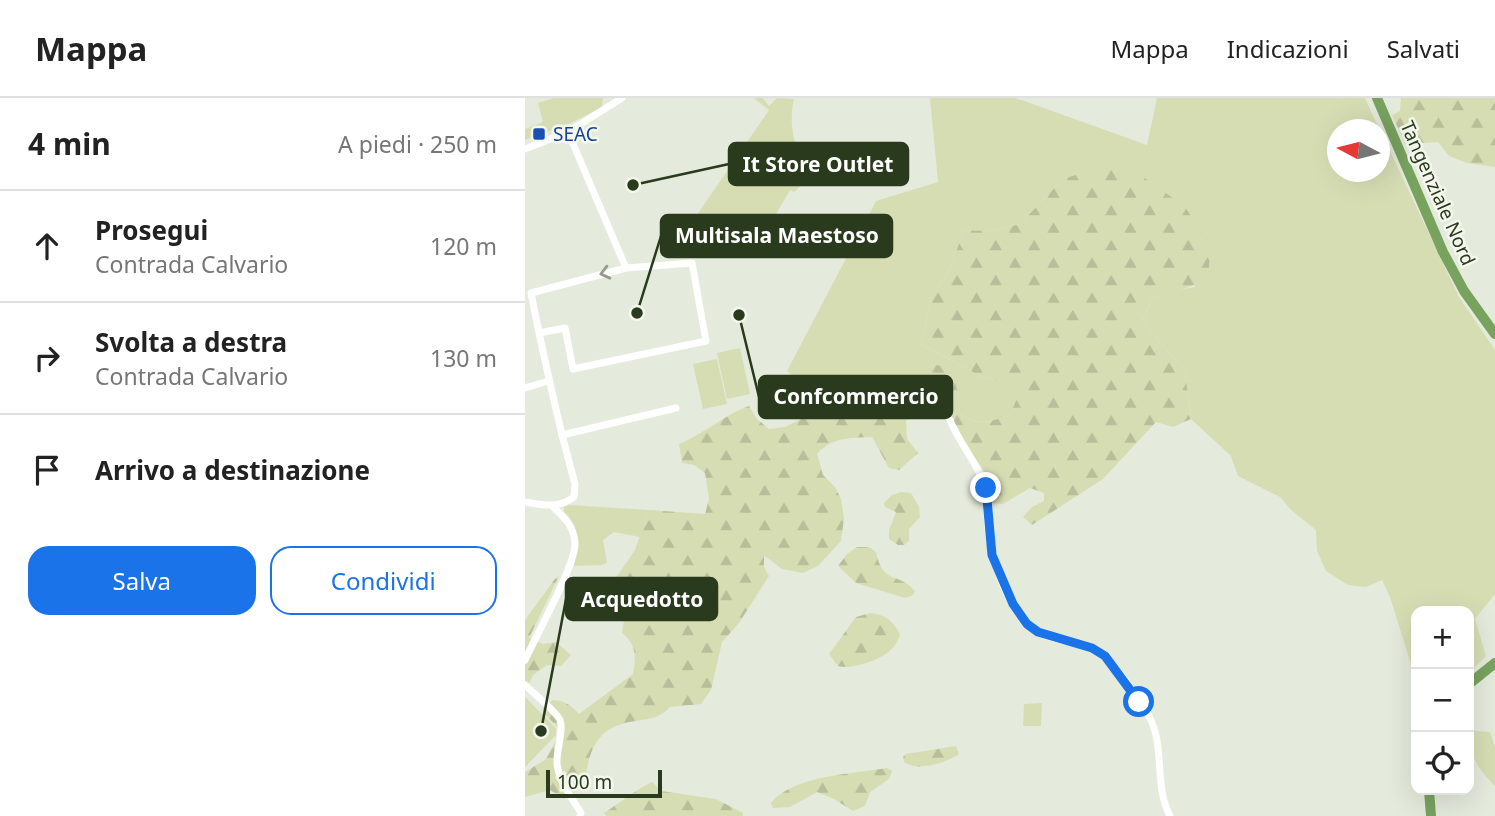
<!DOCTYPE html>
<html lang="it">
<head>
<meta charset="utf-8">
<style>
  :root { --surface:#fff; --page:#f6f6f6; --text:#222; --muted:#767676; --line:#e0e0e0; --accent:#1a73e8 }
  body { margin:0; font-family:"Noto Sans",sans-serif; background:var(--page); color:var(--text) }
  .controls { position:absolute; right:21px; bottom:21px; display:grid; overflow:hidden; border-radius:14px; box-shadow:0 7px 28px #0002 }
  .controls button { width:63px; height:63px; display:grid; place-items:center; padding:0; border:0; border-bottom:2px solid var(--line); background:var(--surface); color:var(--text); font:35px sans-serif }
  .compass { position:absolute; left:802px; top:21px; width:63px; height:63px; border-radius:50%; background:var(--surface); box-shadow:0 7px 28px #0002; rotate:277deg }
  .scale { position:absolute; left:21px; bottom:18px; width:116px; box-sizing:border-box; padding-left:7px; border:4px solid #293a1d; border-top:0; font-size:19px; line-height:24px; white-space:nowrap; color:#293a1d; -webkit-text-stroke:5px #f3f7ed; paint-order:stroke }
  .stop { position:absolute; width:21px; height:21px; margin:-16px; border:5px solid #1a73e8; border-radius:50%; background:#fff }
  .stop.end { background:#1a73e8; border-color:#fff; box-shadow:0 2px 7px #0008 }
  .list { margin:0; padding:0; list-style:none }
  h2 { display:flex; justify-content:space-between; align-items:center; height:91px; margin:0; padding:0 28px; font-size:30px }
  h2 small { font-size:23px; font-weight:400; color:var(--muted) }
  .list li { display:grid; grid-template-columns:46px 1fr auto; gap:21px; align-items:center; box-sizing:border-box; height:112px; padding:0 28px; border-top:2px solid var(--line) }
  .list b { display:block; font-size:26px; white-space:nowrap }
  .list p { margin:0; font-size:23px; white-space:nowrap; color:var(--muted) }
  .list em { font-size:23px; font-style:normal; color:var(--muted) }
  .actions { display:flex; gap:14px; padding:21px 28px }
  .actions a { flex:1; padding:16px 0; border:2px solid var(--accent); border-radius:21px; text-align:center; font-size:24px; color:var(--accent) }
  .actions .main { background:var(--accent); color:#fff }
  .icon { flex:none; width:38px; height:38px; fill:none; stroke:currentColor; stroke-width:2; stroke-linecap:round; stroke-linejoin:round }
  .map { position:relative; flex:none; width:970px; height:718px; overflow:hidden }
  header { display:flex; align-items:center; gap:42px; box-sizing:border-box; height:98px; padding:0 35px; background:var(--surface); border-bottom:2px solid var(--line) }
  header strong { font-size:33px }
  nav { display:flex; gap:38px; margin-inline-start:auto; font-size:24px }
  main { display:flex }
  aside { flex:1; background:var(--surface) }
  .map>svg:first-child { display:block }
  .green { fill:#d7ddb3 }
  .forest { fill:url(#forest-firs) }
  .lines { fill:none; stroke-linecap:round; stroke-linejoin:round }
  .minor { stroke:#fff; stroke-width:7 }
  .primary { stroke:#78a35e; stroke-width:10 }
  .oneway { stroke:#949c8e }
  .route { stroke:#1a73e8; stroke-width:9 }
  .transit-dot { fill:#1a4fb4; stroke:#f3f7ed; stroke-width:2.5 }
  .labels { text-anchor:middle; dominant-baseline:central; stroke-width:5; stroke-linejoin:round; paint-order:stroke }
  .transit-label { font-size:19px; fill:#164399; stroke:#f3f7ed; text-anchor:start }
  .street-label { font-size:19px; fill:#293a1d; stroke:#f3f7ed }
  .leader { fill:none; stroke:#293a1d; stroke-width:2.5 }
  .callout-dot { fill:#293a1d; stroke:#f3f7ed; stroke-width:2.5 }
  .callout { fill:#293a1d; stroke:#293a1d; stroke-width:2.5 }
  .callout-label { font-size:21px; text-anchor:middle; font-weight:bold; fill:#fff }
</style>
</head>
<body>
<header>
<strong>Mappa</strong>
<nav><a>Mappa</a><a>Indicazioni</a><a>Salvati</a></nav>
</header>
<main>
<aside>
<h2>4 min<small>A piedi · 250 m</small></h2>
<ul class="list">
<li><svg class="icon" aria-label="ahead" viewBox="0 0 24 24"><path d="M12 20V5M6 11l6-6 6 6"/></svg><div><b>Prosegui</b><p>Contrada Calvario</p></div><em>120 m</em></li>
<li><svg class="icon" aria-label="right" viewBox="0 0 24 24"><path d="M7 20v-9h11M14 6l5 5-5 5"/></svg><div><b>Svolta a destra</b><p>Contrada Calvario</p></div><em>130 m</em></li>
<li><svg class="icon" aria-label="arrive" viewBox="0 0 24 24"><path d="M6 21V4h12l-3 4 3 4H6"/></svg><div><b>Arrivo a destinazione</b></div></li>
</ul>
<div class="actions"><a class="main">Salva</a><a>Condividi</a></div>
</aside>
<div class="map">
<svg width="970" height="718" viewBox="0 0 970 718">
  <defs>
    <pattern id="forest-firs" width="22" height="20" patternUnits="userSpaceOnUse" patternTransform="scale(1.75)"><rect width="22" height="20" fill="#d7ddb3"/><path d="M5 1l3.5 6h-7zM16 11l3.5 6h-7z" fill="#b9be9a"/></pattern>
  </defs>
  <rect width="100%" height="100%" fill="#e4eadc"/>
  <!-- green -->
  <g class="green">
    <path d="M 29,0 L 78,0 L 77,9 L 44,26 L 0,42 L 0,31 L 18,24 L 13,5 Z"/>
    <path d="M 229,0 L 238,0 L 244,8 L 252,0 L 269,1 C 265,18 266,37 274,53 C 278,61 285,69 286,79 L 269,94 L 265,92 L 243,130 L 186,144 L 176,155 L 168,145 L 154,143 L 244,12 Z"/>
    <path d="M 405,0 L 491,0 L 622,47 L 632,0 L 840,0 L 854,31 L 813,32 L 813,74 L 855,74 L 855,32 L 934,199 L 970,252 L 970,496 L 950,521 L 961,558 L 944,575 L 944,513 L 891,513 L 891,582 L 865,499 L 857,482 L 841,489 L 823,487 L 801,473 L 792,453 L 791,432 L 766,412 L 755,399 L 713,378 L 706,358 L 666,321 L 660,273 L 617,223 L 627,201 L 646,193 L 671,189 L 538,81 L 495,126 L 465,133 L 439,132 L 424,173 L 406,201 L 396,246 L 455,278 L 477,285 L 494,298 L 485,317 C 464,324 455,328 435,316 L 433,298 L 397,282 L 391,293 L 378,299 L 369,285 L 321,291 L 294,299 L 262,273 L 351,103 L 413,84 Z"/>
    <path d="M 215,250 L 225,296 L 202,301 L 192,255 Z"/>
    <path d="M 192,261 L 202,306 L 178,311 L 168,266 Z"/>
    <path d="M 44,407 L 124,412 L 115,439 L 89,434 L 78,442 L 82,465 L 76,467 L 49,468 C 52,449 56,427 39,414 L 39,409 Z"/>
    <path d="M 0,599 L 31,630 L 31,637 L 0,669 Z"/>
    <path d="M 517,605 L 516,628 L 498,628 L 499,606 Z"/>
    <path d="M 944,628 L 950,633 L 965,634 L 970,650 L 970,688 C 950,668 944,656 944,628 Z"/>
  </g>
  <!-- forest -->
  <g class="forest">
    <path d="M 876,0 L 970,0 L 970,69 L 942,65 L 924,58 L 913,44 L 880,46 L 867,17 L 875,13 Z"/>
    <path d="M 589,65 L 620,80 L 660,109 L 686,148 L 683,178 C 667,192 647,192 627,201 L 617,223 L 660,273 L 666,321 L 648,329 L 631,324 L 578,381 L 507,427 L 498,419 L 507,409 L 519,403 L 519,395 L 505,390 L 478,406 L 466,405 C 464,372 459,372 440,349 C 434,340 429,328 424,318 L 408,316 L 381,322 L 382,341 L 393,355 L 374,372 L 364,370 L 347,339 C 325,340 307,339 292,356 L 298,377 L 310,389 L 316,401 L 319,421 L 316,443 L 293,468 L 278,475 L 257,471 L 239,457 L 239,469 L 244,478 L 214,525 L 197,544 L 186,592 L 176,606 L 145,609 C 135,620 124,621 111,623 C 70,628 64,653 59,688 L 39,701 L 25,692 L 0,699 L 0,674 L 20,662 L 34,637 L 33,630 L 18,614 L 18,609 L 28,602 C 40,603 46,607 54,616 L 108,576 C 111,559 112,547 97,535 L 99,523 L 105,517 L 101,501 L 86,495 L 90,481 L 110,452 L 124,412 L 180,416 L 184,401 L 180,375 L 169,367 L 157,365 L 154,346 C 179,336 199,317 224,308 L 232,321 L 244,331 L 260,329 L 278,320 L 294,299 L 321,291 L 341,289 L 359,274 L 378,299 C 394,292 397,285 397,267 C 433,262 432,289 435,316 C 455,328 464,324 485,317 L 493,298 L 477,285 L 455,278 L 396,246 L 406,201 L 424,173 L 439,132 L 465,133 L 495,126 L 538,81 Z"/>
    <path d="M 376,394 L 386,395 L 394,409 L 395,419 L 384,431 L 384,443 L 379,447 L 373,447 L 364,441 L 364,432 L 371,414 L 360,409 L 359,405 L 367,397 Z"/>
    <path d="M 332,449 L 344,449 L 351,454 C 358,488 373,473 390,493 L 388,497 L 380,500 L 331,485 L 313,468 L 322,456 Z"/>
    <path d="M 34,478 L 4,540 L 18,546 L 31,544 L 46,557 L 36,568 L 22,567 L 8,577 L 5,584 L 0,586 L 0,522 L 29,482 Z"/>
    <path d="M 345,515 C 360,516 368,523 375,536 C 374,540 373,543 370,547 C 361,561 328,572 313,568 L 304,556 L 331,519 Z"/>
    <path d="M 431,648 L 434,656 C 421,665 392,674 379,664 L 378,659 L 381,656 Z"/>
    <path d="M 362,670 L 367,673 L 364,681 L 345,694 L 340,708 L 328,713 L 309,701 L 292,694 L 265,709 L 248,710 L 246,705 C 268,677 329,676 362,670 Z"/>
    <path d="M 127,684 L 136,693 L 191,701 L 218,715 L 218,718 L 81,718 L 79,715 C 96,704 109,693 127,684 Z"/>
  </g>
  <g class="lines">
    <!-- minor -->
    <g class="minor">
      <path d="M 43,34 L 101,170"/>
      <path d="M 0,51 L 43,34 L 97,0"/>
      <path d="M 14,235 L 40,230 L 48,271 L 181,243 L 167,165 L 101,170 L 6,195 C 15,242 26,290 37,337"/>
      <path d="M 0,290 L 24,283"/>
      <path d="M 425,322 C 434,345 452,364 460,388 C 463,396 461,405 462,414 C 463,449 477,502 503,527 C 520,543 547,542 568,551 C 586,559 616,602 625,620 C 640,650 629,688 645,718"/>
      <path d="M 0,404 C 19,407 33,411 49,399 L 50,386 L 37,337 L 151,310"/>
      <path d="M 0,562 C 11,538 51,466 50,445 C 49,428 39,419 27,408"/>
      <path d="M 0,587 C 9,596 30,612 35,622 C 39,632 31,652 32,666 C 34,683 47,700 56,715 L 55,718"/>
    </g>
    <!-- primary -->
    <g class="primary">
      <path d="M 852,0 L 918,154 L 939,193 L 970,236"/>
      <path d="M 944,586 L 970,565"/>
      <path d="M 904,692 L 906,718"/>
    </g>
  </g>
  <!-- one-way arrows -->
  <defs><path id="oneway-chevron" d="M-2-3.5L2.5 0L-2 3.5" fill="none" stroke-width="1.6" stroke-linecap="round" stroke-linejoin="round" transform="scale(1.75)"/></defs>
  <use class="oneway" href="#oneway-chevron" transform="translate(80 175) rotate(166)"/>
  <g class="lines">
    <!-- route -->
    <path class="route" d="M 461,390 L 467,457 L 488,506 L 502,526 L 513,534 L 567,550 L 580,558 L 614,604"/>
  </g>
  <!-- markers -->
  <rect class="transit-dot" x="7" y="29" width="14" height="14" rx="3.5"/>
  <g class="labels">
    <!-- transit labels -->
    <g class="transit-label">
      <text x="28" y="36">SEAC</text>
    </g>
    <!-- street labels -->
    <g class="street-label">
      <text transform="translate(913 95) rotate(66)">Tangenziale Nord</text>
    </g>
  </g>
  <!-- callouts -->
  <path class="leader" d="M108 87L204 66M112 215L136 138M214 217L234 299M16 633L41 501"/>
  <g class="callout-dot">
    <circle cx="108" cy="87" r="7"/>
    <circle cx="112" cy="215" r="7"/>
    <circle cx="214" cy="217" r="7"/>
    <circle cx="16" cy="633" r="7"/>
  </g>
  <g class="callout">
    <rect x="204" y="45" width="179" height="42" rx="7"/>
    <rect x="136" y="117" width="231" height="42" rx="7"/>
    <rect x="234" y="278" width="193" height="42" rx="7"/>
    <rect x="41" y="480" width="151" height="42" rx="7"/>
  </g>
  <g class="callout-label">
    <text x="293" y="74">It Store Outlet</text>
    <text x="252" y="145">Multisala Maestoso</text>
    <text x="331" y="306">Confcommercio</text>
    <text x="117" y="509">Acquedotto</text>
  </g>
</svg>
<div class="controls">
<button>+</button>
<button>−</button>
<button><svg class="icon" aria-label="locate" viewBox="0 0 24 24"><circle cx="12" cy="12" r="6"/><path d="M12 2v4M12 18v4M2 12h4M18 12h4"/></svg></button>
</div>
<svg class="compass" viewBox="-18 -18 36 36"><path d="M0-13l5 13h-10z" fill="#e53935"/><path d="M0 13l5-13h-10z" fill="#767676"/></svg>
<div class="scale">100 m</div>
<div class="stop" style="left:614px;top:604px"></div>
<div class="stop end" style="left:461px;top:390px"></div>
</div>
</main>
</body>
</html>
